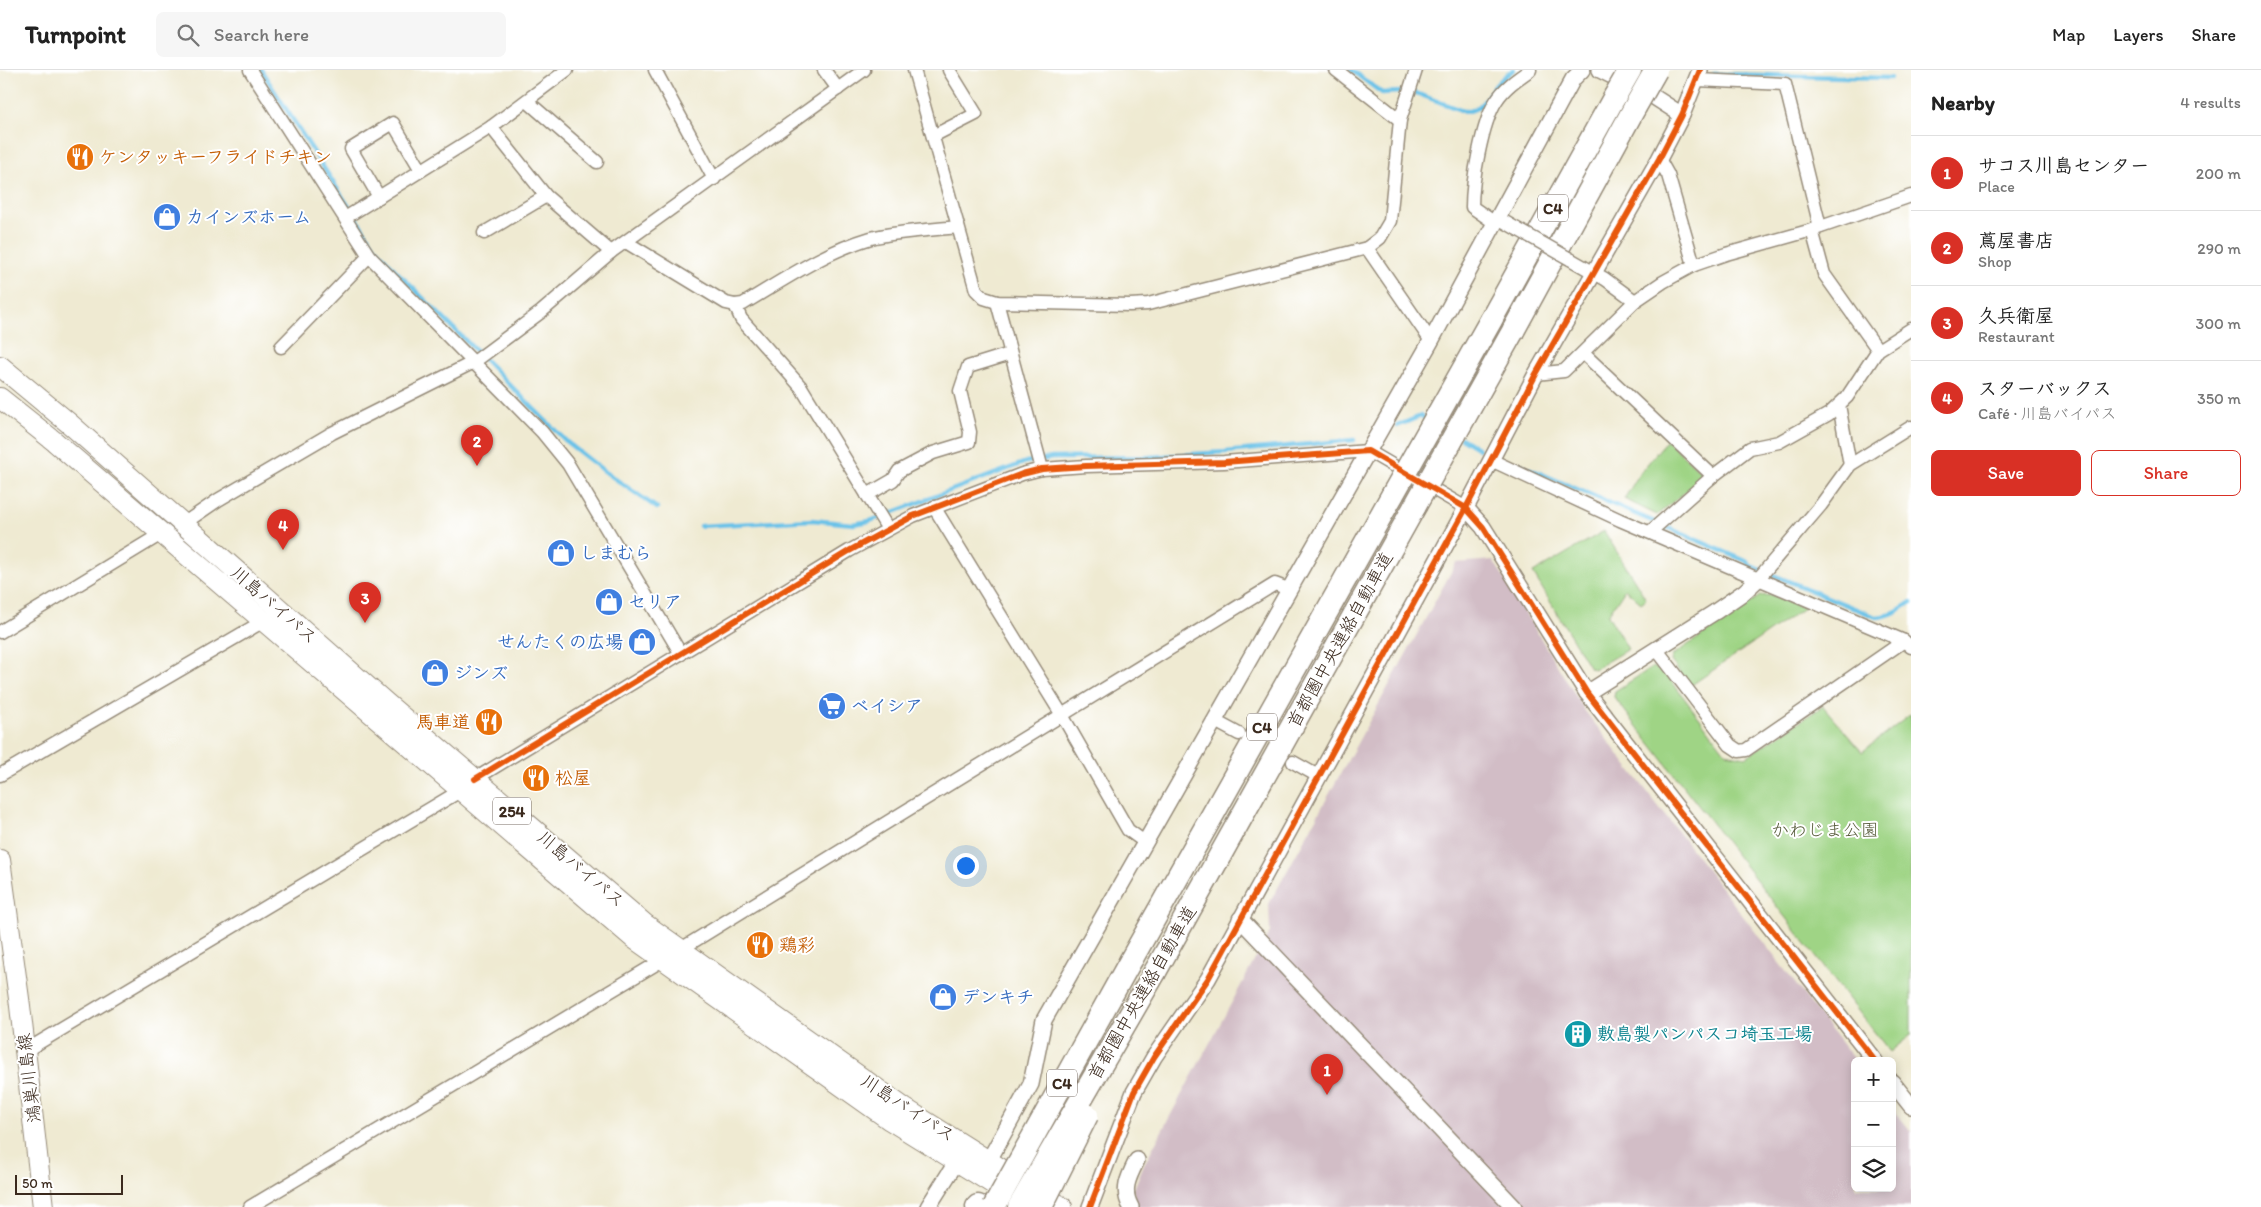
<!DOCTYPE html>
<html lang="en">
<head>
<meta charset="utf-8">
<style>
  :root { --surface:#fff; --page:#f6f6f6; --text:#222; --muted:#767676; --line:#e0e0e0; --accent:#d93025 }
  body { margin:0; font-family:Itim,"Klee One",sans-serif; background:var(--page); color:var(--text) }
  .controls { position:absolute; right:15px; bottom:15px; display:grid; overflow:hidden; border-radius:8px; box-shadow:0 2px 12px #0003 }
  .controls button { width:45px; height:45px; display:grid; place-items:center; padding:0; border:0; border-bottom:1px solid var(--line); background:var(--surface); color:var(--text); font:25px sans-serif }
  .scale { position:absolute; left:15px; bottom:12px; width:108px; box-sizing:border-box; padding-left:5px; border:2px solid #3b2a1e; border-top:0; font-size:14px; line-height:18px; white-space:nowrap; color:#3b2a1e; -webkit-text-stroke:4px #fff; paint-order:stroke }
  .you { position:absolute; left:965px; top:795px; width:18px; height:18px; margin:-12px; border:4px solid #fff; border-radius:50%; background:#1a73e8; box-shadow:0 0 0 8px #1a73e833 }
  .badge { display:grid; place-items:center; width:32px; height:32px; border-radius:50%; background:var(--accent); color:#fff; font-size:16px; font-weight:700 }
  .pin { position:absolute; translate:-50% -41px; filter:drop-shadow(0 1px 2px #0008) }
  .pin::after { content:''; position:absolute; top:26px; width:18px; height:15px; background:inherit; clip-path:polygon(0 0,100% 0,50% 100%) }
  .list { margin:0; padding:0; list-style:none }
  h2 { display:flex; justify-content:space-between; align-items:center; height:65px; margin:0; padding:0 20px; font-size:21px }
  h2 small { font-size:16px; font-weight:400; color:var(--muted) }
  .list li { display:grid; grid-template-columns:32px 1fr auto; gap:15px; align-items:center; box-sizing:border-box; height:75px; padding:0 20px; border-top:1px solid var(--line) }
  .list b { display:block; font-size:19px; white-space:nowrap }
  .list p { margin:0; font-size:16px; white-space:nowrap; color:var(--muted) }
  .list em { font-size:16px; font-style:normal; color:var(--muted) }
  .actions { display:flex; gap:10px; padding:15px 20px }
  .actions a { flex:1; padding:11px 0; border:1px solid var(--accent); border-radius:8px; text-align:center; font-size:18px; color:var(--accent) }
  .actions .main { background:var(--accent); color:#fff }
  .icon { flex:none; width:28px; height:28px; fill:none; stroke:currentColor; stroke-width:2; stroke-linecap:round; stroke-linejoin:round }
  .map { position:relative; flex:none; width:1911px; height:1137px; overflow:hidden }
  header { display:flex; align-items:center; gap:30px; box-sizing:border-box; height:70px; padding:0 25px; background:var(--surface); border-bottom:1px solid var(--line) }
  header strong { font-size:24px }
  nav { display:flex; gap:28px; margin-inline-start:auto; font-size:18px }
  .search { width:350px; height:45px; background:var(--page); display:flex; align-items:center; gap:12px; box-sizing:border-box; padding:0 18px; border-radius:8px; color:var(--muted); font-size:19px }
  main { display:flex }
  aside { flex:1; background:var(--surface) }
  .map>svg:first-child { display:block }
  .industrial { fill:#d2bdc6 }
  .green { fill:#9fd485; stroke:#6d7f52 }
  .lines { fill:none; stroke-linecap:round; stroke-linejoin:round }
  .stream { stroke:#6ac2e8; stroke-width:4.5 }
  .minor-casing { stroke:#958a78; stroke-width:15 }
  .tertiary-casing { stroke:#958a78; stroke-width:18 }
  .primary-casing { stroke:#958a78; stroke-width:22 }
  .trunk-casing { stroke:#958a78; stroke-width:22 }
  .motorway-casing { stroke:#958a78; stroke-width:25 }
  .minor { stroke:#fff; stroke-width:12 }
  .tertiary { stroke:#fff; stroke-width:15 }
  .primary { stroke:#fff; stroke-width:20 }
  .trunk { stroke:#fff; stroke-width:20 }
  .motorway { stroke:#fff; stroke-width:22 }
  .minor-bridge-casing { stroke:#958a78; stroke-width:15; stroke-linecap:butt }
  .motorway-bridge-casing { stroke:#958a78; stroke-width:25; stroke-linecap:butt }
  .minor-bridge { stroke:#fff; stroke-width:12 }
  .motorway-bridge { stroke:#fff; stroke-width:22 }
  .cycleway-casing { stroke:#fff; stroke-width:9 }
  .cycleway { stroke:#e8590c; stroke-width:6 }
  .labels { text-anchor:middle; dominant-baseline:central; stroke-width:4; stroke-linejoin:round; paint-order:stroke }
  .shield { fill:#fff; stroke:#766a62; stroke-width:1 }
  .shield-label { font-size:16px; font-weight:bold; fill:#3b2a1e }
  .food-label { font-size:18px; font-weight:bold; fill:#c56008; stroke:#fff; text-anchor:start }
  .shop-label { font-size:18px; font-weight:bold; fill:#366cbe; stroke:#fff; text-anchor:start }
  .street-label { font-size:18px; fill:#3b2a1e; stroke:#fff }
  .park-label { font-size:18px; fill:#595d3d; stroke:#fff }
  .culture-label { font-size:18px; font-weight:bold; fill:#0d838f; stroke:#fff; text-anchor:start }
</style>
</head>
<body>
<header>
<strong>Turnpoint</strong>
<div class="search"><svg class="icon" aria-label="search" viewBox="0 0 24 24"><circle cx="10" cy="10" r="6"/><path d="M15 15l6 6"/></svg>Search here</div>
<nav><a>Map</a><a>Layers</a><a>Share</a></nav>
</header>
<main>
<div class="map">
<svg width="1911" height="1137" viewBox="0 0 1911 1137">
  <rect width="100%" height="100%" fill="#fff"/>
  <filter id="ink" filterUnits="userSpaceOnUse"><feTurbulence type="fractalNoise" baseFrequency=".02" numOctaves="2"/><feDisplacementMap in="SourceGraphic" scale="10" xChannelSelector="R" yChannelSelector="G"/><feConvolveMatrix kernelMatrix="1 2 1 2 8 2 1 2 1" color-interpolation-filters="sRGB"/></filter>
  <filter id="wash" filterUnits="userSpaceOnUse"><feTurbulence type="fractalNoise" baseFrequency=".0096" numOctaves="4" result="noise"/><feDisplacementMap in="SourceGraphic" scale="20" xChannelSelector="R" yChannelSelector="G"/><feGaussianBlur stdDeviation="1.12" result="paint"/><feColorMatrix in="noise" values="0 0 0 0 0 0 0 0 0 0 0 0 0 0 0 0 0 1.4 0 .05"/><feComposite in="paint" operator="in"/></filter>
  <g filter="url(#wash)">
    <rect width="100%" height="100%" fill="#efead2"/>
    <!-- industrial -->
    <path class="industrial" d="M 1493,490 L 1585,641 L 1855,991 L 1855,1118 L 1892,1118 L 1892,1038 L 1911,1061 L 1911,1137 L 1139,1137 L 1135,1134 L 1133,1121 L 1144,1094 L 1270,862 L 1269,834 L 1456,493 Z"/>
    <!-- green -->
    <g class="green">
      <path d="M 1667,370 L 1702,403 L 1702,408 L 1657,445 L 1624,429 L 1640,403 Z"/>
      <path d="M 1604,461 L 1646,529 L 1641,533 L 1625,519 L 1608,545 L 1628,579 L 1594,599 L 1590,598 L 1533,503 Z"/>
      <path d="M 1772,525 L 1804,538 L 1690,616 L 1671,591 L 1673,585 L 1760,526 Z"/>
      <path d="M 1653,597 L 1666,604 L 1726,683 L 1746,687 L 1823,636 L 1862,682 L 1911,644 L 1911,965 L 1890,982 L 1614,627 L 1615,621 Z"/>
    </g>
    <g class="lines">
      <!-- stream -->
      <g class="stream">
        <path d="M 261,0 L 374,176 L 395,200 L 568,373 L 604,401 L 657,438"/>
        <path d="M 1351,0 L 1382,23 L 1400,22"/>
        <path d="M 1714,4 L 1890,8"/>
        <path d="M 1416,23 L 1463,41 C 1481,42 1485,29 1495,16 C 1500,10 1507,5 1513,0"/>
        <path d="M 1397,356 L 1421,346 L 1428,350"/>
        <path d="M 1461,368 L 1479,379"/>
        <path d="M 1516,393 L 1746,491 L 1751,496 L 1876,547 C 1889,547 1901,539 1911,532"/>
        <path d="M 700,456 L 812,450 L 853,454 L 870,451 L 1026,392 L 1052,388 L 1149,387 L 1225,382 L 1354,370"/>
      </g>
    </g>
  </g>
  <g filter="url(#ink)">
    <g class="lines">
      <defs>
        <g id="minor">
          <path d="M 250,0 L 369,186 L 542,362 L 568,394 L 681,584"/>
          <path d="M 655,0 L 714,109"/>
          <path d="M 824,0 L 838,19"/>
          <path d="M 914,0 L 976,220 L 984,228 L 997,232 L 1130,235 L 1148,234 L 1367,178 L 1380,168 L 1390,151 L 1400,50 L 1416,0"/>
          <path d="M 1336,0 L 1400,50"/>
          <path d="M 1697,10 L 1785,14 L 1820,157"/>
          <path d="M 527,31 L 597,92"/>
          <path d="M 491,57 L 546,126 L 611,182"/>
          <path d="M 933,66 L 976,44 L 949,0"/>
          <path d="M 1659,89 L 1668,105 L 1694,195"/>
          <path d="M 379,127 L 351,79 L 393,53 L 421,100"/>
          <path d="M 345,148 L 491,57 L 567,0"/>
          <path d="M 1498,148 L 1517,159"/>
          <path d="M 1495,153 L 1472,137 C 1472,111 1482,53 1496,31 C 1504,18 1517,9 1530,0"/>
          <path d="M 1812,160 L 1824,204 L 1878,280"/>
          <path d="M 484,163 L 546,126"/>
          <path d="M 626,172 L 726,233 L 735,235 L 741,249 L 801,317 L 888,459"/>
          <path d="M 1367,178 L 1431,271"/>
          <path d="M 1570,189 L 1605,209 L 1635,231"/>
          <path d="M 997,232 L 1042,399"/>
          <path d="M 735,235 L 743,234 C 785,209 824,182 871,168 C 898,161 931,160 958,157"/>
          <path d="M 281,277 L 369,186"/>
          <path d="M 1583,283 L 1713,406"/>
          <path d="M 1536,304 L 1564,301 L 1635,231 L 1663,212 L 1694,195 L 1726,184 L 1812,160 L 1911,126"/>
          <path d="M 1839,335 L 1850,395"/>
          <path d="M 1491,390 L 1620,450 L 1904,571 L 1911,577"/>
          <path d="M 867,425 L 893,410 L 899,401 L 933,383 L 969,372 L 970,362 L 960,321 L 968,297 L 1010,284"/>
          <path d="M 934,437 L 1062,645 L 1128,760 L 1146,773"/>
          <path d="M 183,454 L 218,430 L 332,363 L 474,292 L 541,242 L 611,182 L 864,0"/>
          <path d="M 1650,462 L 1713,406 L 1750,378 L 1779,372 L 1829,344 L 1847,327 L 1878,280 L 1911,259"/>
          <path d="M 1758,509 L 1821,435 L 1850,395 L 1911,357"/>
          <path d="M 0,562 L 161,464"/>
          <path d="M 1657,580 L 1730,675 L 1739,681 L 1746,680 L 1904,571"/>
          <path d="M 1215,651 L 1239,664"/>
          <path d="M 1293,692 L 1318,706"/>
          <path d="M 0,705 L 262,552"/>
          <path d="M 475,709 L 849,481 L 913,446 L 1022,404 L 1042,399 L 1086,396 L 1224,392 L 1368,381 L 1466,438"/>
          <path d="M 25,981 L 460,721"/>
          <path d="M 250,1137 L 681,879 L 1275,514 L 1288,519"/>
        </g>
        <g id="tertiary">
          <path d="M 1600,0 L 1654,27 L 1682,45"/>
          <path d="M 1466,438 L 1483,457 L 1587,623 L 1875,991"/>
          <path d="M 1587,623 L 1715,542 L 1744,522 L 1758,509"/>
          <path d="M 1240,849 L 1514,1137"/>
          <path d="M 1892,1012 L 1911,1036"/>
          <path d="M 989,1090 L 1031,1014 L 1044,950 L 1431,271 L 1573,9 L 1582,0"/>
          <path d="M 928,1137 L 957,1091"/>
          <path d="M 1090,1137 L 1134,1022 L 1154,987 L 1208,909 L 1466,438 L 1536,304 L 1659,89 L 1682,45 L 1700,0"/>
          <path d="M 1131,1137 C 1121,1120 1129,1106 1137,1090"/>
        </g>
        <path id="primary" d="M 0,790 L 20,936 L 43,1137"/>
        <g id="trunk">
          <path d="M 0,296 L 70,354 L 386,633 L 646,855 L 904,1038 L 1062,1137"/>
          <path d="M 0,328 L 54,371 L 632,867 L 890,1050 L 1016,1128"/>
        </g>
        <g id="motorway">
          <path d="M 1491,250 L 1615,26"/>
          <path d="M 1513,261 L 1635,37"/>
          <path d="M 1131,890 L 1393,424"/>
          <path d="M 1155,902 L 1415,436"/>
          <path d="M 977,1137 L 978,1136"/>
        </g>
      </defs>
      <!-- minor casing -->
      <use href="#minor" class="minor-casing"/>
      <!-- tertiary casing -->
      <use href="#tertiary" class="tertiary-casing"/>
      <!-- primary casing -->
      <use href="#primary" class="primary-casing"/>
      <!-- trunk casing -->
      <use href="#trunk" class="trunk-casing"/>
      <!-- motorway casing -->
      <use href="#motorway" class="motorway-casing"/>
      <!-- minor -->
      <use href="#minor" class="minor"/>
      <!-- tertiary -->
      <use href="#tertiary" class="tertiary"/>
      <!-- primary -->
      <use href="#primary" class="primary"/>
      <!-- trunk -->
      <use href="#trunk" class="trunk"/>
      <!-- motorway -->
      <use href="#motorway" class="motorway"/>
      <defs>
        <path id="minor-bridge" d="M 1517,159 L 1570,189"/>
        <g id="motorway-bridge">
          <path d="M 1615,26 L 1630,0"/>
          <path d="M 1635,37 L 1656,0"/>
          <path d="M 1393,424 L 1491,250"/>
          <path d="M 1415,436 L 1513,261"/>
          <path d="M 994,1137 L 1131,890"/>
          <path d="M 1019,1137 L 1155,902"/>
          <path d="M 1041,1137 L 1087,1045"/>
        </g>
      </defs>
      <!-- minor-bridge casing -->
      <use href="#minor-bridge" class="minor-bridge-casing"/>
      <!-- motorway-bridge casing -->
      <use href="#motorway-bridge" class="motorway-bridge-casing"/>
      <!-- minor-bridge -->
      <use href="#minor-bridge" class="minor-bridge"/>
      <!-- motorway-bridge -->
      <use href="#motorway-bridge" class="motorway-bridge"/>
      <defs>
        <g id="cycleway">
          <path d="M 475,709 L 849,481 L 913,446 L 1022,404 L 1042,399 L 1086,396 L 1224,392 L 1368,381 L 1466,438 L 1483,457 L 1587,623 L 1875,991"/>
          <path d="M 1090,1137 L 1134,1022 L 1154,987 L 1208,909 L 1466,438 L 1536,304 L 1659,89 L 1682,45 L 1700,0"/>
        </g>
      </defs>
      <!-- cycleway casing -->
      <use href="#cycleway" class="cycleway-casing"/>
      <!-- cycleway -->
      <use href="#cycleway" class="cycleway"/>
    </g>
  </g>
  <!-- icons -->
  <defs>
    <symbol id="restaurant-disc" viewBox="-11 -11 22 22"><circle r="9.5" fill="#e8710a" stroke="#fff"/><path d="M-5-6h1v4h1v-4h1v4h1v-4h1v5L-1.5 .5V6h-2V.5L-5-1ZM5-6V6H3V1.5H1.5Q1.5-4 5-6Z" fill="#fff"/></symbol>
    <symbol id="shop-disc" viewBox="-11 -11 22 22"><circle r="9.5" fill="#3f7fe0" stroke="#fff"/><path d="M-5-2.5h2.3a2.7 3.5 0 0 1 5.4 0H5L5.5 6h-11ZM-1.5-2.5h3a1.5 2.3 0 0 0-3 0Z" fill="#fff"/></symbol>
    <symbol id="supermarket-disc" viewBox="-11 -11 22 22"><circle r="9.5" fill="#3f7fe0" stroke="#fff"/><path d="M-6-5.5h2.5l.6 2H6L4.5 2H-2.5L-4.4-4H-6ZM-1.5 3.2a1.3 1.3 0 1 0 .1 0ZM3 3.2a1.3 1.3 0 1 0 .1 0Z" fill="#fff"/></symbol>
    <symbol id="building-disc" viewBox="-11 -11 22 22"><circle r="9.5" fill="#0f9aa8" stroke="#fff"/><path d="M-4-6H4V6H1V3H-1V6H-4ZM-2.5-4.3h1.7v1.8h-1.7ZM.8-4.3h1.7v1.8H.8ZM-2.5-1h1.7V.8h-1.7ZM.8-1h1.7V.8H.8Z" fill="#fff"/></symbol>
  </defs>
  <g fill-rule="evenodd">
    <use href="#restaurant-disc" x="64" y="71" width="32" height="32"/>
    <use href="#shop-disc" x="151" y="131" width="32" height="32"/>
    <use href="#shop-disc" x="545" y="467" width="32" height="32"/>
    <use href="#shop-disc" x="593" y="516" width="32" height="32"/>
    <use href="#shop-disc" x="626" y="556" width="32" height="32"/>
    <use href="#shop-disc" x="419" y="587" width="32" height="32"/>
    <use href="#supermarket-disc" x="816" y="620" width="32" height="32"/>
    <use href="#restaurant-disc" x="473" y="636" width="32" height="32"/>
    <use href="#restaurant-disc" x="520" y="692" width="32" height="32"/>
    <use href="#restaurant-disc" x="744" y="859" width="32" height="32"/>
    <use href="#shop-disc" x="927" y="911" width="32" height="32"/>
    <use href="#building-disc" x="1562" y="948" width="32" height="32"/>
  </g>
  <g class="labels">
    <!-- shield labels -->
    <g class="shield">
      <rect x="1538" y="124.5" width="30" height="27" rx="4"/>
      <rect x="1247" y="643.5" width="30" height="27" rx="4"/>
      <rect x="493" y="727.5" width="38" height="27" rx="4"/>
      <rect x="1047" y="999.5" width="30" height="27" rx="4"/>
    </g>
    <g class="shield-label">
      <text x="1553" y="138">C4</text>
      <text x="1262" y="657">C4</text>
      <text x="512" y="741">254</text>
      <text x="1062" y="1013">C4</text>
    </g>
    <!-- food labels -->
    <g class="food-label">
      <text x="99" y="87">ケンタッキーフライドチキン</text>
      <text x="470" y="652" text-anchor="end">馬車道</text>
      <text x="555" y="708">松屋</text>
      <text x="779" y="875">鶏彩</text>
    </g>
    <!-- shop labels -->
    <g class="shop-label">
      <text x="186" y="147">カインズホーム</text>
      <text x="580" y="483">しまむら</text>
      <text x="628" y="532">セリア</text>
      <text x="623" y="572" text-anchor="end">せんたくの広場</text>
      <text x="454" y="603">ジンズ</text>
      <text x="851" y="636">ベイシア</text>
      <text x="962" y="927">デンキチ</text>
    </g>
    <!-- street labels -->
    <g class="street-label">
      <text transform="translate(274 535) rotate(41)">川島バイパス</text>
      <text transform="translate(1340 570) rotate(-61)">首都圏中央連絡自動車道</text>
      <text transform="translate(581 799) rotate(40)">川島バイパス</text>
      <text transform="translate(1142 923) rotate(-60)">首都圏中央連絡自動車道</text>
      <text transform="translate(29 1008) rotate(-97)">鴻巣川島線</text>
      <text transform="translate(908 1038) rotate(33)">川島バイパス</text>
    </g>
    <!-- park labels -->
    <g class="park-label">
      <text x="1825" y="760">かわじま公園</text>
    </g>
    <!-- culture labels -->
    <g class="culture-label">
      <text x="1597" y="964">敷島製パンパスコ埼玉工場</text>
    </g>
  </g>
</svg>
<div class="controls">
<button>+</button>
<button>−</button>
<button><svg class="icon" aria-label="layers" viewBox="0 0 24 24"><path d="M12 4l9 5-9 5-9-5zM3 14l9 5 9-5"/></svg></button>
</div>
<div class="scale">50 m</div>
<div class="you"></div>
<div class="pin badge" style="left:1327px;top:1025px">1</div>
<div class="pin badge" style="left:477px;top:396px">2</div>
<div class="pin badge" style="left:365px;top:553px">3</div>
<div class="pin badge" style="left:283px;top:480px">4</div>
</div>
<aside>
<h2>Nearby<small>4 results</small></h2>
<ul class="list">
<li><span class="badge">1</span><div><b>サコス川島センター</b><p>Place</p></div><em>200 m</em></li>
<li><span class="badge">2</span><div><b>蔦屋書店</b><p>Shop</p></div><em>290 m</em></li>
<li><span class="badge">3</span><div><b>久兵衛屋</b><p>Restaurant</p></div><em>300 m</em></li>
<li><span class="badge">4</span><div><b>スターバックス</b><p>Café · 川島バイパス</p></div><em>350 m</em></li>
</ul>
<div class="actions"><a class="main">Save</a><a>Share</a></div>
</aside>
</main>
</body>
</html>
